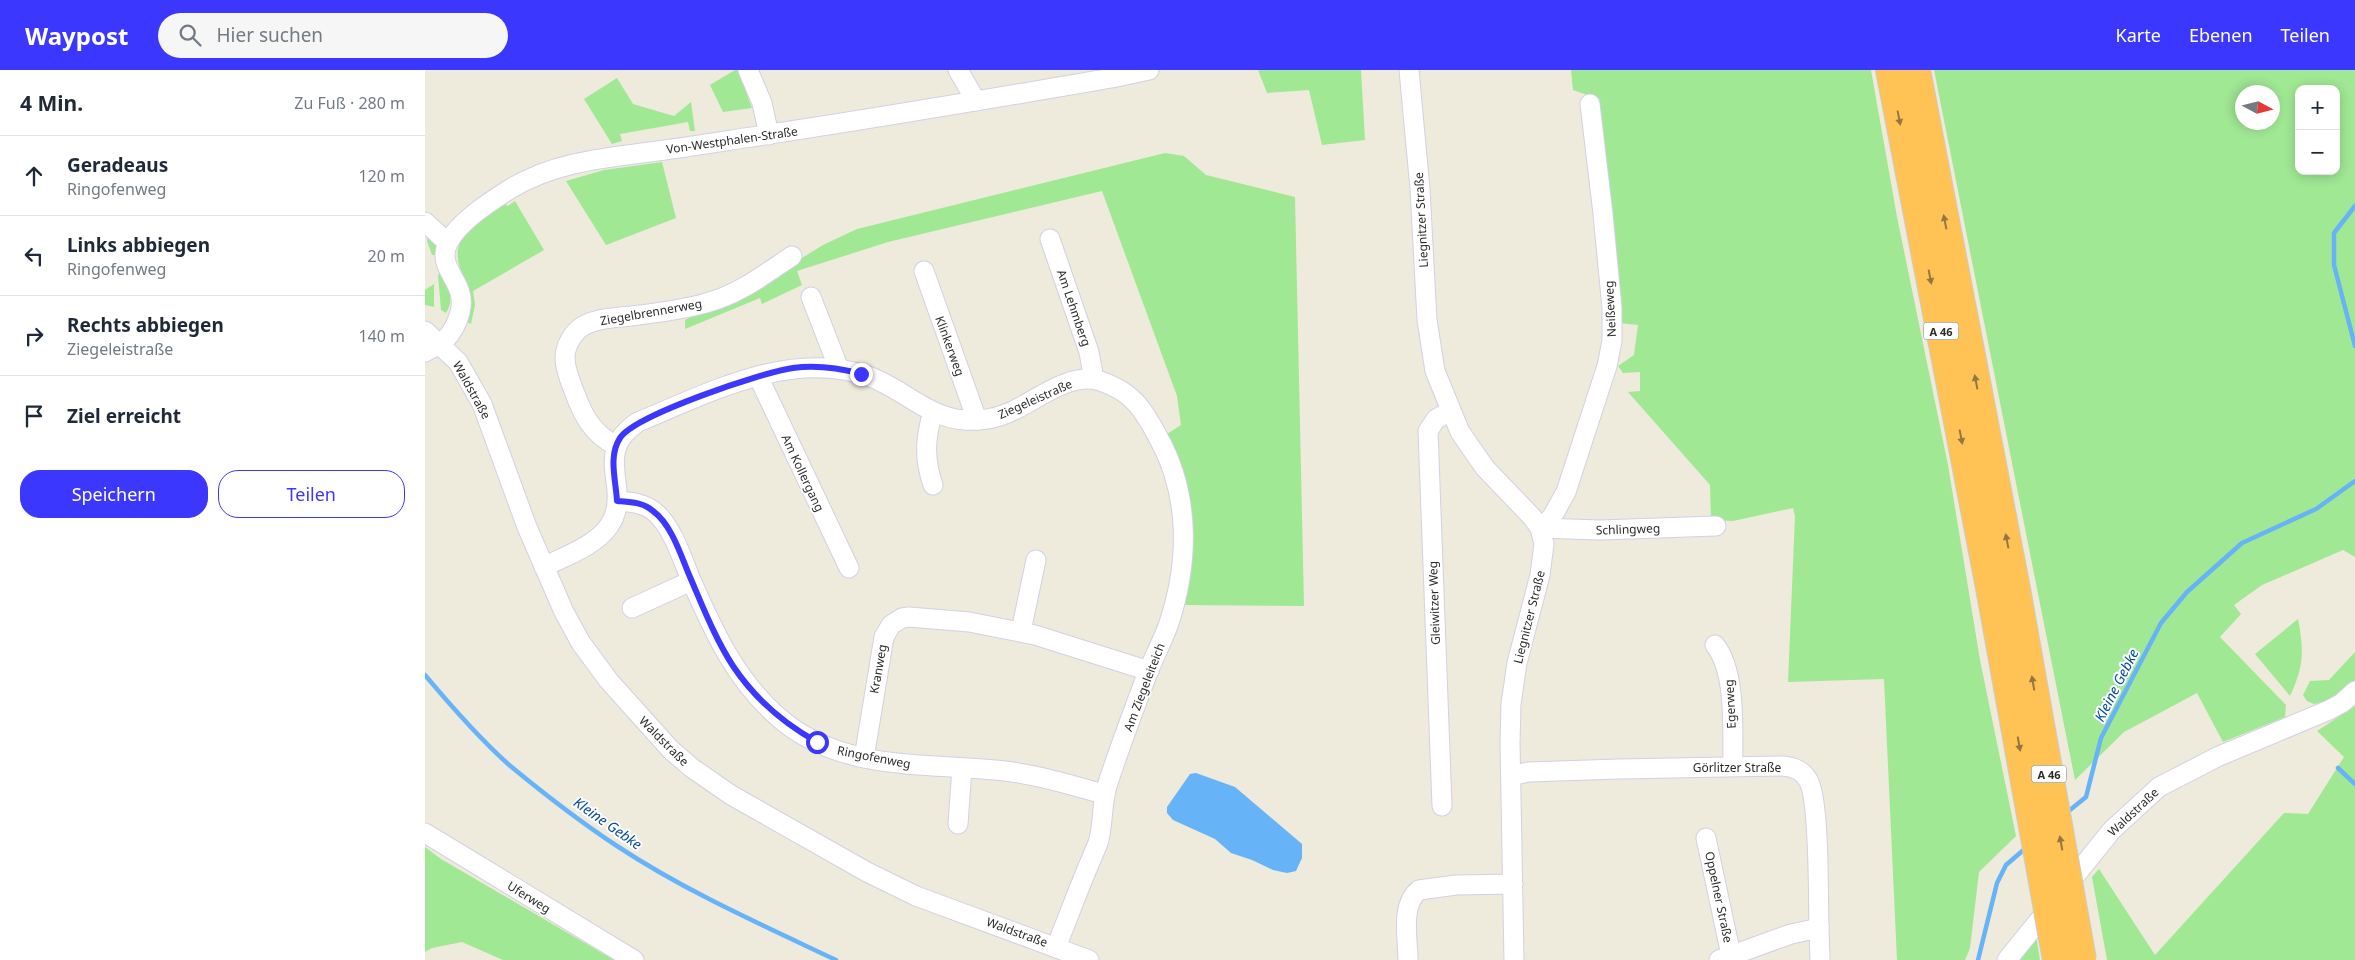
<!DOCTYPE html>
<html lang="de">
<head>
<meta charset="utf-8">
<style>
  :root { --surface:#fff; --page:#f6f6f7; --text:#1f2937; --muted:#747a83; --line:#e0e1e3; --accent:#3b37ff }
  body { margin:0; font-family:"Noto Sans",sans-serif; background:var(--page); color:var(--text) }
  .controls { position:absolute; right:15px; top:15px; display:grid; overflow:hidden; border-radius:10px; box-shadow:0 2px 12px #0003 }
  .controls button { width:45px; height:45px; display:grid; place-items:center; padding:0; border:0; border-bottom:1px solid var(--line); background:var(--surface); color:var(--text); font:25px sans-serif }
  .compass { position:absolute; left:1810px; top:15px; width:45px; height:45px; border-radius:50%; background:var(--surface); box-shadow:0 2px 12px #0003; rotate:97deg }
  .stop { position:absolute; width:15px; height:15px; margin:-11px; border:4px solid #3b37ff; border-radius:50%; background:#fff }
  .stop.end { background:#3b37ff; border-color:#fff; box-shadow:0 1px 5px #0008 }
  .list { margin:0; padding:0; list-style:none }
  h2 { display:flex; justify-content:space-between; align-items:center; height:65px; margin:0; padding:0 20px; font-size:21px }
  h2 small { font-size:16px; font-weight:400; color:var(--muted) }
  .list li { display:grid; grid-template-columns:32px 1fr auto; gap:15px; align-items:center; box-sizing:border-box; height:80px; padding:0 20px; border-top:1px solid var(--line) }
  .list b { display:block; font-size:19px; white-space:nowrap }
  .list p { margin:0; font-size:16px; white-space:nowrap; color:var(--muted) }
  .list em { font-size:16px; font-style:normal; color:var(--muted) }
  .actions { display:flex; gap:10px; padding:15px 20px }
  .actions a { flex:1; padding:11px 0; border:1px solid var(--accent); border-radius:20px; text-align:center; font-size:18px; color:var(--accent) }
  .actions .main { background:var(--accent); color:#fff }
  .icon { flex:none; width:28px; height:28px; fill:none; stroke:currentColor; stroke-width:2; stroke-linecap:round; stroke-linejoin:round }
  .map { position:relative; flex:none; width:1930px; height:890px; overflow:hidden }
  header { display:flex; align-items:center; gap:30px; box-sizing:border-box; height:70px; padding:0 25px; background:var(--accent); color:#fff }
  header strong { font-size:24px }
  nav { display:flex; gap:28px; margin-inline-start:auto; font-size:18px }
  .search { width:350px; height:45px; background:var(--page); display:flex; align-items:center; gap:12px; box-sizing:border-box; padding:0 18px; border-radius:28px; color:var(--muted); font-size:19px }
  main { display:flex }
  aside { flex:1; background:var(--surface) }
  .map>svg:first-child { display:block }
  .green { fill:#a0e894; fill-rule:evenodd }
  .water { fill:#67b3f7 }
  .lines { fill:none; stroke-linecap:round; stroke-linejoin:round }
  .stream { stroke:#67b3f7; stroke-width:4.5 }
  .minor-casing { stroke:#d1d1e4; stroke-width:21 }
  .motorway-casing { stroke:#ccc; stroke-width:30 }
  .minor { stroke:#fff; stroke-width:19 }
  .motorway { stroke:#ffc255; stroke-width:28 }
  .motorway-bridge-casing { stroke:#ccc; stroke-width:30; stroke-linecap:butt }
  .motorway-bridge { stroke:#ffc255; stroke-width:28 }
  .oneway { fill:#957640 }
  .route { stroke:#3b37ff; stroke-width:6 }
  .labels { text-anchor:middle; dominant-baseline:central; stroke-width:4; stroke-linejoin:round; paint-order:stroke }
  .shield { fill:#fff; stroke:#6b6b6b; stroke-width:1 }
  .shield-label { font-size:11px; font-weight:bold; fill:#2b2b2b }
  .street-label { font-size:12px; fill:#2b2b2b; stroke:#fff }
  .water-label { font-size:14px; font-style:italic; fill:#044ca5; stroke:#fff }
</style>
</head>
<body>
<header>
<strong>Waypost</strong>
<div class="search"><svg class="icon" aria-label="search" viewBox="0 0 24 24"><circle cx="10" cy="10" r="6"/><path d="M15 15l6 6"/></svg>Hier suchen</div>
<nav><a>Karte</a><a>Ebenen</a><a>Teilen</a></nav>
</header>
<main>
<aside>
<h2>4 Min.<small>Zu Fuß · 280 m</small></h2>
<ul class="list">
<li><svg class="icon" aria-label="ahead" viewBox="0 0 24 24"><path d="M12 20V5M6 11l6-6 6 6"/></svg><div><b>Geradeaus</b><p>Ringofenweg</p></div><em>120 m</em></li>
<li><svg class="icon" aria-label="left" viewBox="0 0 24 24"><path d="M17 20v-9H6M10 6l-5 5 5 5"/></svg><div><b>Links abbiegen</b><p>Ringofenweg</p></div><em>20 m</em></li>
<li><svg class="icon" aria-label="right" viewBox="0 0 24 24"><path d="M7 20v-9h11M14 6l5 5-5 5"/></svg><div><b>Rechts abbiegen</b><p>Ziegeleistraße</p></div><em>140 m</em></li>
<li><svg class="icon" aria-label="arrive" viewBox="0 0 24 24"><path d="M6 21V4h12l-3 4 3 4H6"/></svg><div><b>Ziel erreicht</b></div></li>
</ul>
<div class="actions"><a class="main">Speichern</a><a>Teilen</a></div>
</aside>
<div class="map">
<svg width="1930" height="890" viewBox="0 0 1930 890">
  <rect width="100%" height="100%" fill="#eeeadc"/>
  <!-- green -->
  <g class="green">
    <path d="M 310,0 L 313,0 L 327,38 L 298,42 L 285,15 Z"/>
    <path d="M 833,0 L 936,0 L 940,70 L 897,75 L 884,20 L 842,23 Z"/>
    <path d="M 1146,0 L 1446,0 L 1472,147 L 1523,395 L 1555,590 L 1591,766 L 1554,802 L 1545,878 L 1540,890 L 1472,890 L 1459,609 L 1363,612 L 1370,446 L 1368,438 L 1308,451 L 1286,450 L 1285,415 L 1203,322 L 1215,321 L 1215,302 L 1198,303 L 1193,296 L 1209,285 L 1213,255 L 1193,253 L 1171,28 L 1148,20 Z"/>
    <path d="M 1509,0 L 1930,0 L 1930,487 L 1918,480 L 1837,515 L 1809,535 L 1816,544 L 1795,567 L 1861,635 L 1860,647 L 1798,672 L 1772,623 L 1699,662 L 1650,710 ZM 1874,19 L 1911,19 L 1911,101 L 1874,101 ZM 1818,22 L 1848,22 L 1848,52 L 1818,52 Z"/>
    <path d="M 192,8 L 208,34 L 249,46 L 266,32 L 270,61 L 265,61 L 263,52 L 195,64 L 197,71 L 187,74 L 159,29 Z"/>
    <path d="M 740,83 L 759,86 L 781,105 L 870,127 L 879,536 L 760,535 C 770,468 771,428 742,364 L 756,355 L 752,326 L 677,121 L 463,172 L 372,201 L 377,215 L 337,234 L 335,228 L 260,259 L 260,250 L 338,212 L 398,175 L 432,159 Z"/>
    <path d="M 237,92 L 251,148 L 181,175 L 141,111 L 179,100 Z"/>
    <path d="M 90,131 L 119,180 L 48,221 L 50,235 L 46,254 L 41,252 C 43,245 47,236 46,229 C 42,203 19,188 44,159 C 52,149 67,141 78,133 L 83,136 Z"/>
    <path d="M 3,162 L 13,177 L 12,185 L 7,185 L 2,171 Z"/>
    <path d="M 16,201 C 24,216 30,228 21,243 L 16,240 L 13,205 Z"/>
    <path d="M 9,214 L 9,237 L 0,235 L 0,220 Z"/>
    <path d="M 1873,549 C 1879,581 1879,596 1865,626 L 1830,584 Z"/>
    <path d="M 1930,582 C 1930,589 1930,603 1930,610 C 1926,620 1898,633 1889,634 L 1882,631 L 1878,625 L 1885,611 L 1904,610 Z"/>
    <path d="M 1930,636 L 1930,890 L 1682,890 L 1667,807 L 1674,799 L 1730,885 L 1859,743 L 1883,744 L 1919,687 L 1892,661 Z"/>
    <path d="M 0,777 L 16,789 L 189,890 L 78,890 L 37,872 L 7,878 L 0,882 Z"/>
    <path d="M 1611,865 L 1615,890 L 1594,890 Z"/>
  </g>
  <!-- water -->
  <path class="water" d="M 771,703 L 810,717 L 877,774 L 877,788 L 871,801 L 862,803 L 848,800 L 827,790 L 806,783 L 790,769 L 748,750 L 742,743 L 742,737 L 765,704 Z"/>
  <g class="lines">
    <!-- stream -->
    <g class="stream">
      <path d="M 1930,136 L 1909,163 L 1909,195 L 1930,276"/>
      <path d="M 0,605 C 26,636 53,667 83,694 C 118,723 154,751 192,776 C 260,821 337,855 411,890"/>
      <path d="M 1913,698 L 1930,714"/>
      <path d="M 1640,744 L 1661,727 L 1676,668 L 1736,553 L 1762,522 L 1817,473 L 1891,439 L 1930,411"/>
      <path d="M 1553,890 L 1572,813 L 1581,795 L 1602,777"/>
    </g>
    <defs>
      <g id="minor">
        <path d="M 323,0 L 337,33 L 344,65"/>
        <path d="M 533,0 L 551,31"/>
        <path d="M 984,0 L 995,119 L 1002,250 L 1010,301 L 1035,362 L 1060,398 L 1107,447 L 1115,458 L 1119,474 L 1115,505 L 1092,593 L 1086,634 L 1085,673 L 1089,890"/>
        <path d="M 0,152 L 23,173"/>
        <path d="M 625,169 L 664,282 L 669,309"/>
        <path d="M 499,201 L 552,350"/>
        <path d="M 386,227 L 414,299"/>
        <path d="M 0,261 L 33,292 L 57,334 L 102,457 L 139,542 L 156,573 L 184,611 L 246,680 L 267,698 L 306,725 L 442,802 L 491,826 L 664,890"/>
        <path d="M 0,282 C 5,279 11,277 15,274 C 29,264 40,240 35,223 C 30,205 13,193 23,173 C 33,152 66,131 85,119 C 127,93 177,88 224,82 C 256,78 287,73 319,68 C 442,50 564,29 687,8 L 724,0"/>
        <path d="M 333,306 L 424,498"/>
        <path d="M 508,342 C 500,368 499,389 508,415"/>
        <path d="M 191,376 C 167,363 158,346 149,321 C 145,311 140,299 140,288 C 140,276 148,262 158,256 C 172,248 190,248 206,246 C 231,243 257,240 281,233 C 313,225 340,204 367,186"/>
        <path d="M 192,431 C 206,432 220,433 231,443 C 248,459 257,488 266,510 C 288,560 310,609 352,646 C 415,703 502,692 580,701 C 614,705 646,715 679,724"/>
        <path d="M 1115,458 L 1127,447 L 1141,422 L 1182,296 L 1187,271 L 1187,238 L 1178,144 L 1165,34"/>
        <path d="M 1115,458 L 1175,460 L 1291,456"/>
        <path d="M 119,497 C 140,486 170,476 184,456 C 209,420 165,384 213,352 C 284,323 365,279 443,306 C 477,318 502,347 539,350 C 554,351 569,349 583,343 C 610,332 644,301 675,311 C 707,321 718,339 733,367 C 766,426 764,494 743,556 C 737,572 729,587 723,602 C 709,639 695,676 683,713 C 676,732 679,753 673,773 C 669,783 664,794 660,804 C 650,828 641,853 631,877"/>
        <path d="M 207,538 L 266,511"/>
        <path d="M 596,561 L 611,490"/>
        <path d="M 1290,575 C 1312,603 1307,661 1308,696"/>
        <path d="M 439,688 L 459,567 L 466,555 L 477,548 L 484,547 L 544,552 L 610,565 L 724,601"/>
        <path d="M 1086,706 L 1103,702 L 1194,699 L 1358,696 C 1369,697 1377,700 1383,710 C 1395,729 1393,830 1394,858"/>
        <path d="M 1017,736 L 1003,361 L 1011,349 L 1025,341"/>
        <path d="M 533,754 L 537,698"/>
        <path d="M 0,763 L 209,890"/>
        <path d="M 1281,768 L 1306,885"/>
        <path d="M 983,890 C 983,869 975,835 994,820 L 1031,815 L 1088,814"/>
        <path d="M 1294,890 L 1366,864 L 1394,858 L 1395,890"/>
        <path d="M 1582,890 L 1687,760 L 1734,717 L 1792,687 L 1904,640 L 1917,633 L 1930,621"/>
      </g>
      <g id="motorway">
        <path d="M 1465,0 L 1566,523"/>
        <path d="M 1491,0 L 1591,519"/>
      </g>
    </defs>
    <!-- minor casing -->
    <use href="#minor" class="minor-casing"/>
    <!-- motorway casing -->
    <use href="#motorway" class="motorway-casing"/>
    <!-- minor -->
    <use href="#minor" class="minor"/>
    <!-- motorway -->
    <use href="#motorway" class="motorway"/>
    <defs>
      <g id="motorway-bridge">
        <path d="M 1591,519 L 1657,890"/>
        <path d="M 1566,523 L 1632,890"/>
      </g>
    </defs>
    <!-- motorway-bridge casing -->
    <use href="#motorway-bridge" class="motorway-bridge-casing"/>
    <!-- motorway-bridge -->
    <use href="#motorway-bridge" class="motorway-bridge"/>
  </g>
  <!-- one-way arrows -->
  <defs><path id="oneway-solid" d="M-6-.8H1V-3.2L6.5 0L1 3.2V.8H-6Z" transform="scale(1.25)"/></defs>
  <g class="oneway">
    <use href="#oneway-solid" transform="translate(1474 48) rotate(79)"/>
    <use href="#oneway-solid" transform="translate(1520 152) rotate(-101)"/>
    <use href="#oneway-solid" transform="translate(1505 207) rotate(79)"/>
    <use href="#oneway-solid" transform="translate(1551 312) rotate(-101)"/>
    <use href="#oneway-solid" transform="translate(1536 367) rotate(79)"/>
    <use href="#oneway-solid" transform="translate(1582 471) rotate(-101)"/>
    <use href="#oneway-solid" transform="translate(1608 613) rotate(-100)"/>
    <use href="#oneway-solid" transform="translate(1594 674) rotate(80)"/>
    <use href="#oneway-solid" transform="translate(1636 773) rotate(-100)"/>
  </g>
  <g class="lines">
    <!-- route -->
    <path class="route" d="M 392,672 C 358,653 330,629 308,596 C 290,568 278,537 265,507 C 256,486 247,455 228,441 C 218,432 204,432 192,431 C 191,411 183,386 195,368 C 210,345 338,302 368,298 C 391,295 414,298 436,304"/>
  </g>
  <g class="labels">
    <!-- shield labels -->
    <g class="shield">
      <rect x="1498.5" y="252.5" width="35" height="17" rx="4"/>
      <rect x="1606.5" y="695.5" width="35" height="17" rx="4"/>
    </g>
    <g class="shield-label">
      <text x="1516" y="261">A 46</text>
      <text x="1624" y="704">A 46</text>
    </g>
    <!-- street labels -->
    <g class="street-label">
      <text transform="translate(307 70) rotate(-8)">Von-Westphalen-Straße</text>
      <text transform="translate(996 150) rotate(-93)">Liegnitzer Straße</text>
      <text transform="translate(649 238) rotate(71)">Am Lehmberg</text>
      <text transform="translate(1185 239) rotate(-93)">Neißeweg</text>
      <text transform="translate(226 242) rotate(-10)">Ziegelbrennerweg</text>
      <text transform="translate(525 276) rotate(70)">Klinkerweg</text>
      <text transform="translate(47 320) rotate(61)">Waldstraße</text>
      <text transform="translate(610 329) rotate(-24)">Ziegeleistraße</text>
      <text transform="translate(378 403) rotate(65)">Am Kollergang</text>
      <text transform="translate(1203 459) rotate(-2)">Schlingweg</text>
      <text transform="translate(1009 533) rotate(-92)">Gleiwitzer Weg</text>
      <text transform="translate(1104 547) rotate(-76)">Liegnitzer Straße</text>
      <text transform="translate(453 599) rotate(-80)">Kranweg</text>
      <text transform="translate(719 617) rotate(-69)">Am Ziegeleiteich</text>
      <text transform="translate(1305 634) rotate(-93)">Egerweg</text>
      <text transform="translate(239 671) rotate(45)">Waldstraße</text>
      <text transform="translate(449 687) rotate(11)">Ringofenweg</text>
      <text x="1312" y="697">Görlitzer Straße</text>
      <text transform="translate(1708 742) rotate(-43)">Waldstraße</text>
      <text transform="translate(104 827) rotate(32)">Uferweg</text>
      <text transform="translate(1294 827) rotate(78)">Oppelner Straße</text>
      <text transform="translate(592 862) rotate(20)">Waldstraße</text>
    </g>
    <!-- water labels -->
    <g class="water-label">
      <text transform="translate(1691 615) rotate(-63)">Kleine Gebke</text>
      <text transform="translate(183 753) rotate(35)">Kleine Gebke</text>
    </g>
  </g>
</svg>
<div class="controls">
<button>+</button>
<button>−</button>
</div>
<svg class="compass" viewBox="-18 -18 36 36"><path d="M0-13l5 13h-10z" fill="#e53935"/><path d="M0 13l5-13h-10z" fill="#747a83"/></svg>
<div class="stop" style="left:392px;top:672px"></div>
<div class="stop end" style="left:436px;top:304px"></div>
</div>
</main>
</body>
</html>
